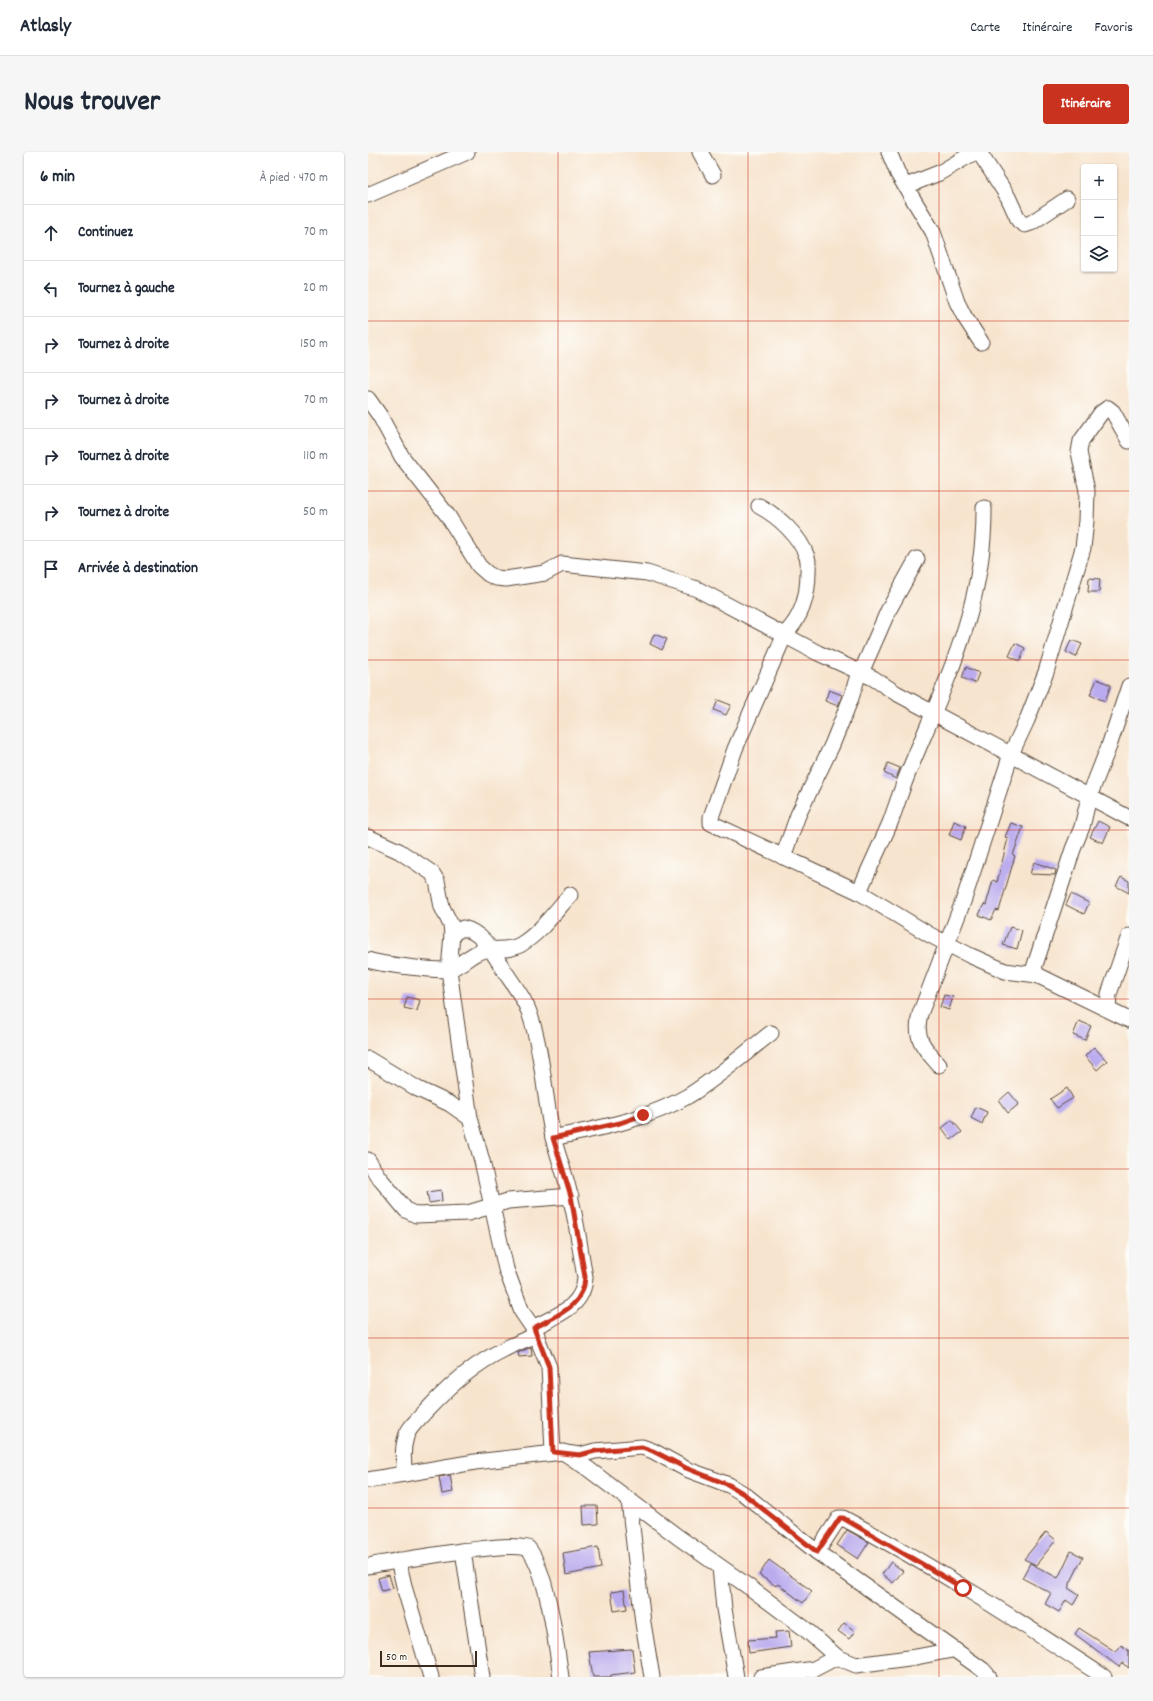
<!DOCTYPE html>
<html lang="fr">
<head>
<meta charset="utf-8">
<style>
  :root { --surface:#fff; --page:#f6f6f7; --text:#1f2937; --muted:#747a83; --line:#e0e1e3; --accent:#c8321e }
  body { margin:0; font-family:Dekko,sans-serif; background:var(--page); color:var(--text) }
  .controls { position:absolute; right:12px; top:12px; display:grid; overflow:hidden; border-radius:4px; box-shadow:0 1px 3px #0004 }
  .controls button { width:36px; height:36px; display:grid; place-items:center; padding:0; border:0; border-bottom:1px solid var(--line); background:var(--surface); color:var(--text); font:20px sans-serif }
  .scale { position:absolute; left:12px; bottom:10px; width:97px; box-sizing:border-box; padding-left:4px; border:2px solid #3b2a1e; border-top:0; font-size:11px; line-height:14px; white-space:nowrap; color:#3b2a1e; -webkit-text-stroke:3px #fdfcf7; paint-order:stroke }
  .stop { position:absolute; width:12px; height:12px; margin:-9px; border:3px solid #c8321e; border-radius:50%; background:#fff }
  .stop.end { background:#c8321e; border-color:#fff; box-shadow:0 1px 4px #0008 }
  .list { margin:0; padding:0; list-style:none }
  h2 { display:flex; justify-content:space-between; align-items:center; height:52px; margin:0; padding:0 16px; font-size:17px }
  h2 small { font-size:13px; font-weight:400; color:var(--muted) }
  .list li { display:grid; grid-template-columns:26px 1fr auto; gap:12px; align-items:center; box-sizing:border-box; height:56px; padding:0 16px; border-top:1px solid var(--line) }
  .list b { display:block; font-size:15px; white-space:nowrap }
  .list em { font-size:13px; font-style:normal; color:var(--muted) }
  .icon { flex:none; width:22px; height:22px; fill:none; stroke:currentColor; stroke-width:2; stroke-linecap:round; stroke-linejoin:round }
  .map { position:relative; flex:none; width:761px; height:1525px; overflow:hidden; border-radius:4px }
  header { display:flex; align-items:center; gap:24px; box-sizing:border-box; height:56px; padding:0 20px; background:var(--surface); border-bottom:1px solid var(--line) }
  header strong { font-size:19px }
  nav { display:flex; gap:22px; margin-inline-start:auto; font-size:14px }
  .intro { display:flex; align-items:center; justify-content:space-between; box-sizing:border-box; height:96px; padding:0 24px }
  h1 { margin:0; font-size:28px }
  .button { padding:10px 18px; border-radius:4px; background:var(--accent); color:#fff; font-size:14px; font-weight:700 }
  main { display:flex; gap:24px; padding:0 24px }
  aside { flex:1; background:var(--surface); border-radius:4px; box-shadow:0 1px 3px #0004 }
  .map>svg:first-child { display:block }
  .building { fill:#baaaee }
  .lines { fill:none; stroke-linecap:round; stroke-linejoin:round }
  .minor-casing { stroke:#574638; stroke-width:17 }
  .minor { stroke:#fff; stroke-width:15 }
  .route { stroke:#c8321e; stroke-width:5 }
  .grid { fill:none; stroke:#c8321e; stroke-width:1; stroke-opacity:0.55 }
</style>
</head>
<body>
<header>
<strong>Atlasly</strong>
<nav><a>Carte</a><a>Itinéraire</a><a>Favoris</a></nav>
</header>
<div class="intro"><h1>Nous trouver</h1><a class="button">Itinéraire</a></div>
<main>
<aside>
<h2>6 min<small>À pied · 470 m</small></h2>
<ul class="list">
<li><svg class="icon" aria-label="ahead" viewBox="0 0 24 24"><path d="M12 20V5M6 11l6-6 6 6"/></svg><div><b>Continuez</b></div><em>70 m</em></li>
<li><svg class="icon" aria-label="left" viewBox="0 0 24 24"><path d="M17 20v-9H6M10 6l-5 5 5 5"/></svg><div><b>Tournez à gauche</b></div><em>20 m</em></li>
<li><svg class="icon" aria-label="right" viewBox="0 0 24 24"><path d="M7 20v-9h11M14 6l5 5-5 5"/></svg><div><b>Tournez à droite</b></div><em>150 m</em></li>
<li><svg class="icon" aria-label="right" viewBox="0 0 24 24"><path d="M7 20v-9h11M14 6l5 5-5 5"/></svg><div><b>Tournez à droite</b></div><em>70 m</em></li>
<li><svg class="icon" aria-label="right" viewBox="0 0 24 24"><path d="M7 20v-9h11M14 6l5 5-5 5"/></svg><div><b>Tournez à droite</b></div><em>110 m</em></li>
<li><svg class="icon" aria-label="right" viewBox="0 0 24 24"><path d="M7 20v-9h11M14 6l5 5-5 5"/></svg><div><b>Tournez à droite</b></div><em>50 m</em></li>
<li><svg class="icon" aria-label="arrive" viewBox="0 0 24 24"><path d="M6 21V4h12l-3 4 3 4H6"/></svg><div><b>Arrivée à destination</b></div></li>
</ul>
</aside>
<div class="map">
<svg width="761" height="1525" viewBox="0 0 761 1525">
  <rect width="100%" height="100%" fill="#fdfcf7"/>
  <filter id="ink" filterUnits="userSpaceOnUse"><feTurbulence type="fractalNoise" baseFrequency=".025" numOctaves="2"/><feDisplacementMap in="SourceGraphic" scale="8" xChannelSelector="R" yChannelSelector="G"/><feConvolveMatrix kernelMatrix="1 2 1 2 8 2 1 2 1" color-interpolation-filters="sRGB"/></filter>
  <filter id="wash" filterUnits="userSpaceOnUse"><feTurbulence type="fractalNoise" baseFrequency=".012" numOctaves="4" result="noise"/><feDisplacementMap in="SourceGraphic" scale="16" xChannelSelector="R" yChannelSelector="G"/><feGaussianBlur stdDeviation="0.9" result="paint"/><feColorMatrix in="noise" values="0 0 0 0 0 0 0 0 0 0 0 0 0 0 0 0 0 1.4 0 .05"/><feComposite in="paint" operator="in"/></filter>
  <g filter="url(#wash)">
    <rect width="100%" height="100%" fill="#f7e4ce"/>
    <g id="blocks">
      <!-- building -->
      <g class="building">
        <path d="M 721,426 L 732,427 L 731,440 L 720,440 Z"/>
        <path d="M 286,482 L 299,487 L 294,498 L 282,492 Z"/>
        <path d="M 703,488 L 714,492 L 708,505 L 698,500 Z"/>
        <path d="M 647,491 L 657,496 L 652,509 L 641,504 Z"/>
        <path d="M 598,515 L 611,521 L 607,531 L 594,526 Z"/>
        <path d="M 729,527 L 743,533 L 737,549 L 722,543 Z"/>
        <path d="M 461,538 L 474,543 L 470,554 L 457,549 Z"/>
        <path d="M 350,548 L 363,553 L 358,563 L 346,558 Z"/>
        <path d="M 520,611 L 532,616 L 528,627 L 516,621 Z"/>
        <path d="M 586,669 L 598,674 L 593,688 L 581,683 Z"/>
        <path d="M 730,669 L 742,675 L 735,691 L 722,685 Z"/>
        <path d="M 643,671 L 655,675 L 645,703 L 647,704 L 631,759 L 628,758 L 623,768 L 611,763 L 616,752 L 618,753 L 625,728 L 629,730 L 640,686 L 637,685 Z"/>
        <path d="M 666,710 L 688,718 L 687,723 L 662,722 Z"/>
        <path d="M 753,725 L 761,729 L 761,741 L 748,734 Z"/>
        <path d="M 703,742 L 721,751 L 716,762 L 698,753 Z"/>
        <path d="M 642,775 L 654,778 L 649,797 L 635,793 Z"/>
        <path d="M 576,843 L 585,845 L 581,858 L 572,855 Z"/>
        <path d="M 39,845 L 52,848 L 49,859 L 36,856 Z"/>
        <path d="M 711,869 L 723,874 L 717,888 L 705,883 Z"/>
        <path d="M 726,895 L 739,909 L 729,918 L 717,904 Z"/>
        <path d="M 699,936 L 705,946 L 689,956 L 682,947 Z"/>
        <path d="M 641,940 L 651,952 L 640,961 L 631,949 Z"/>
        <path d="M 608,955 L 619,960 L 614,972 L 603,966 Z"/>
        <path d="M 584,968 L 594,980 L 583,988 L 574,976 Z"/>
        <path d="M 73,1038 L 74,1049 L 61,1051 L 59,1040 Z"/>
        <path d="M 163,1195 L 164,1204 L 151,1205 L 150,1201 Z"/>
        <path d="M 82,1323 L 85,1340 L 74,1342 L 71,1325 Z"/>
        <path d="M 215,1354 L 229,1354 L 230,1372 L 216,1373 Z"/>
        <path d="M 479,1378 L 501,1390 L 490,1407 L 469,1393 Z"/>
        <path d="M 678,1380 L 688,1388 L 668,1413 L 656,1407 Z"/>
        <path d="M 230,1395 L 233,1416 L 198,1423 L 195,1401 Z"/>
        <path d="M 703,1399 L 715,1405 L 700,1436 L 711,1443 L 705,1453 L 698,1448 L 691,1460 L 677,1452 L 683,1441 L 654,1426 L 662,1411 L 690,1426 Z"/>
        <path d="M 401,1408 L 444,1439 L 435,1451 L 410,1432 L 408,1434 L 391,1423 Z"/>
        <path d="M 523,1410 L 535,1419 L 525,1431 L 514,1422 Z"/>
        <path d="M 21,1423 L 25,1436 L 14,1439 L 10,1426 Z"/>
        <path d="M 256,1438 L 259,1457 L 246,1459 L 243,1440 Z"/>
        <path d="M 476,1471 L 487,1479 L 481,1487 L 470,1479 Z"/>
        <path d="M 711,1476 L 748,1500 L 753,1493 L 761,1499 L 761,1516 L 754,1511 L 751,1515 L 707,1482 Z"/>
        <path d="M 421,1479 L 423,1495 L 381,1501 L 380,1488 L 408,1486 L 407,1480 Z"/>
        <path d="M 264,1497 L 267,1520 L 243,1523 L 243,1525 L 225,1525 L 221,1500 Z"/>
      </g>
    </g>
  </g>
  <g filter="url(#ink)">
    <use href="#blocks" fill-opacity="0" stroke="#574638" stroke-width="1"/>
    <g class="lines">
      <defs>
        <g id="minor">
          <path d="M 332,0 L 345,23"/>
          <path d="M 521,0 L 530,22 L 565,80 L 589,150 L 596,164 L 613,190"/>
          <path d="M 611,0 L 640,45 L 651,69 L 657,73 L 663,71 L 699,47"/>
          <path d="M 538,34 L 571,21 L 607,0"/>
          <path d="M 0,43 L 99,0"/>
          <path d="M 0,247 L 12,264 L 34,305 L 80,364 L 111,414 L 120,422 L 128,426 L 138,427 L 177,421 L 194,412 L 279,421 L 329,437 L 450,501 L 505,526 L 528,541 L 761,666"/>
          <path d="M 391,354 C 410,364 432,384 439,405 C 441,410 440,415 440,420 C 440,445 434,465 417,482 L 367,597 L 343,665 L 343,671 L 491,740 L 562,783 L 601,803 L 637,819 L 669,823 L 761,868"/>
          <path d="M 0,685 L 31,699 L 64,721 L 69,729 L 74,755 L 83,773 L 84,782 L 81,818 L 102,966 L 114,1009 L 138,1117 L 154,1160 L 165,1176 L 181,1215 L 185,1300"/>
          <path d="M 415,705 L 430,663 L 464,593 L 483,546 L 491,520 L 495,516 L 520,459 L 549,407"/>
          <path d="M 491,740 C 501,717 512,694 522,671 C 529,652 535,632 543,614 C 579,527 617,452 616,356"/>
          <path d="M 84,782 L 95,776 C 115,781 124,799 134,815 C 143,830 155,843 161,860 C 175,900 176,944 185,985 C 190,1005 198,1024 202,1044 C 209,1070 212,1098 217,1125 C 216,1155 189,1163 165,1176"/>
          <path d="M 0,808 C 11,812 73,820 82,817 C 93,813 102,803 113,799 C 126,795 140,800 152,793 C 172,781 187,760 202,743"/>
          <path d="M 669,823 L 666,816 L 705,697 L 714,675 L 721,645 L 741,594 L 761,534"/>
          <path d="M 740,857 L 741,842 L 761,784"/>
          <path d="M 0,907 L 50,937 L 82,952 L 102,966"/>
          <path d="M 571,913 C 555,895 546,886 552,862 L 596,747 L 643,602 L 659,568 L 678,520 L 715,396 L 718,369 L 719,339 L 711,300 L 713,289 L 733,261 L 740,256 L 745,260 L 761,289"/>
          <path d="M 185,986 C 231,976 279,968 320,944 C 349,926 376,902 403,881"/>
          <path d="M 0,1008 L 9,1023 L 38,1058 L 48,1063 L 100,1061 L 140,1049 L 203,1044"/>
          <path d="M 198,1301 L 212,1303 L 227,1299 L 274,1295 L 285,1299 L 318,1317 L 361,1333 L 376,1342 L 449,1400 L 615,1518 L 621,1525"/>
          <path d="M 37,1322 C 35,1310 34,1297 38,1285 C 40,1276 50,1268 56,1261 C 91,1223 120,1201 169,1183"/>
          <path d="M 0,1328 L 107,1310 L 195,1300 L 219,1316 L 310,1385 L 381,1435 L 436,1476 L 469,1505 L 488,1513 L 548,1505 L 584,1498"/>
          <path d="M 261,1348 L 275,1471 L 284,1525"/>
          <path d="M 95,1399 L 114,1525"/>
          <path d="M 449,1400 L 471,1366 L 475,1366 C 565,1414 651,1469 736,1525"/>
          <path d="M 30,1408 L 37,1438 L 63,1525"/>
          <path d="M 0,1414 C 31,1408 62,1404 93,1399 C 116,1397 138,1392 160,1396 C 180,1421 188,1492 193,1525"/>
          <path d="M 352,1415 L 356,1457 L 368,1525"/>
          <path d="M 393,1525 L 446,1517 L 469,1505"/>
        </g>
      </defs>
      <!-- minor casing -->
      <use href="#minor" class="minor-casing"/>
      <!-- minor -->
      <use href="#minor" class="minor"/>
    </g>
  </g>
  <g class="lines" filter="url(#ink)">
    <!-- route -->
    <path class="route" d="M 275,963 L 252,971 L 185,986 L 203,1044 L 217,1125 C 216,1155 189,1163 166,1176 L 181,1215 L 185,1300 L 212,1303 L 227,1299 L 274,1295 L 285,1299 L 318,1316 L 361,1333 L 376,1342 L 449,1400 L 472,1366 L 475,1366 L 595,1436"/>
  </g>
  <!-- grid -->
  <path class="grid" d="M 190,0 L 190,1525M 380,0 L 380,1525M 571,0 L 571,1525M 0,169 L 761,169M 0,339 L 761,339M 0,508 L 761,508M 0,678 L 761,678M 0,847 L 761,847M 0,1017 L 761,1017M 0,1186 L 761,1186M 0,1356 L 761,1356"/>
</svg>
<div class="controls">
<button>+</button>
<button>−</button>
<button><svg class="icon" aria-label="layers" viewBox="0 0 24 24"><path d="M12 4l9 5-9 5-9-5zM3 14l9 5 9-5"/></svg></button>
</div>
<div class="scale">50 m</div>
<div class="stop" style="left:595px;top:1436px"></div>
<div class="stop end" style="left:275px;top:963px"></div>
</div>
</main>
</body>
</html>
